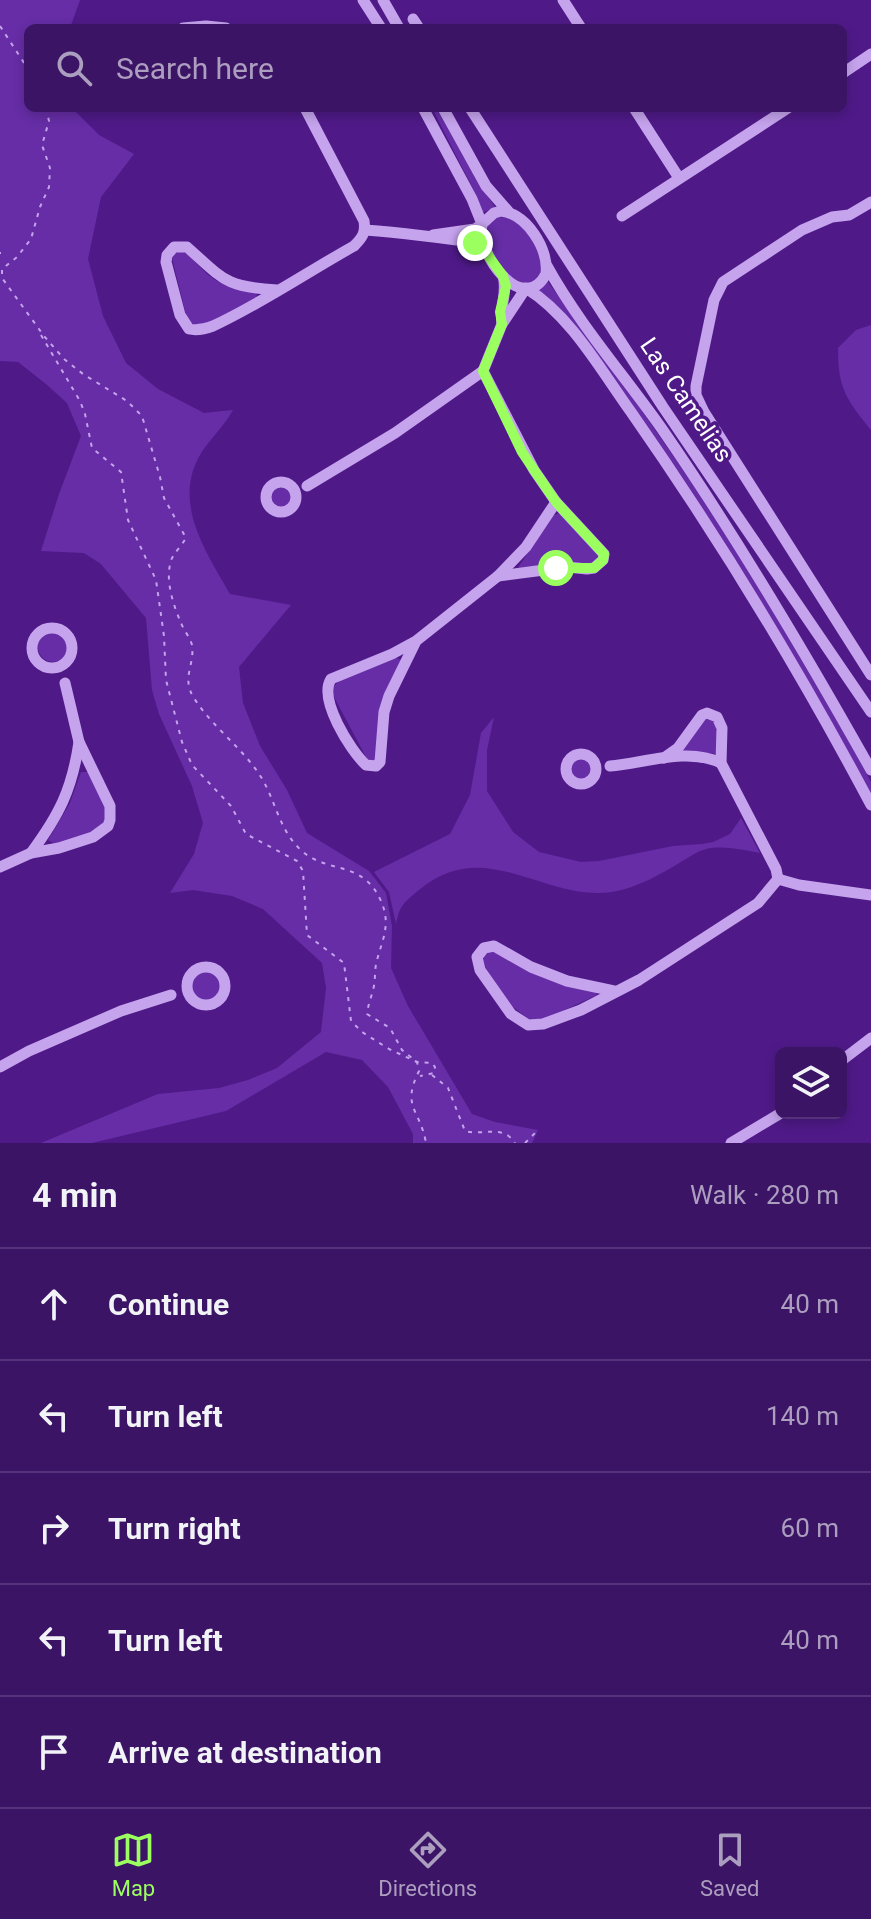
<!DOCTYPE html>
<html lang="en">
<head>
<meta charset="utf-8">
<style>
  :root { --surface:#3b1466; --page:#46216f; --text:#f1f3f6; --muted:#ac9ebf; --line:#54337a; --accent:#9aff5f }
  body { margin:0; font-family:Roboto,sans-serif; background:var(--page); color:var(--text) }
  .controls { position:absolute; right:24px; bottom:24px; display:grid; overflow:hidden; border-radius:12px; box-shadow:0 4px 12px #0003 }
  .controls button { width:72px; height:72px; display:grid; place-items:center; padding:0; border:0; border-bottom:2px solid var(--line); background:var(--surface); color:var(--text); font:40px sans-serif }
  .stop { position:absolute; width:24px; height:24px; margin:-18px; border:6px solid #9aff5f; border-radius:50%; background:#fff }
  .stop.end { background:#9aff5f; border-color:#fff; box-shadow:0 2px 8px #0008 }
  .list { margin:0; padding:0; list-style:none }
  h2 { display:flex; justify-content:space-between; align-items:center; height:104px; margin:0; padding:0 32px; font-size:34px }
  h2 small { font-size:26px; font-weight:400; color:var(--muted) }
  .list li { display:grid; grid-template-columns:52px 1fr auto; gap:24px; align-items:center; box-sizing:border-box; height:112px; padding:0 32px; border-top:2px solid var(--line) }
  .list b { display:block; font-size:30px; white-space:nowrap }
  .list em { font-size:26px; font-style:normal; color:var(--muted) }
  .icon { flex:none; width:44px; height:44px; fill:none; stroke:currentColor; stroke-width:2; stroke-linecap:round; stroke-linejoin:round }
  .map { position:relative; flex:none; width:871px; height:1143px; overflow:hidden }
  .search { position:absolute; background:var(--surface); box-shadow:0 4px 12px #0003; left:24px; right:24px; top:24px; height:88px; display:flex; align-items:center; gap:20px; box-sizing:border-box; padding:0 28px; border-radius:12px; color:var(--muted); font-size:30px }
  .sheet { height:664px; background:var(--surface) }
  nav { display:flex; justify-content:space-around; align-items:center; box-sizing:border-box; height:112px; border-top:2px solid var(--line); background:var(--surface); font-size:22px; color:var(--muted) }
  nav a { display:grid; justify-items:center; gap:4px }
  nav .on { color:var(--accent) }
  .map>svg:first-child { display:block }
  .green { fill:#662da6 }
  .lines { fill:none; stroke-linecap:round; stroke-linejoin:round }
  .path { stroke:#c5a3ed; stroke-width:2; stroke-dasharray:4 6; stroke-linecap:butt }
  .minor { stroke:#c5a3ed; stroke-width:11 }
  .route { stroke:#9aff5f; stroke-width:10 }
  .labels { text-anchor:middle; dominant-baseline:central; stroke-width:7; stroke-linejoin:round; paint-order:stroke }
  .street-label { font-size:24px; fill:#fff; stroke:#4f1a88 }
</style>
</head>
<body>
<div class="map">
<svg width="871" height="1143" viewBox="0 0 871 1143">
  <rect width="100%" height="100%" fill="#4f1a88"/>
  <!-- green -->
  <g class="green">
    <path d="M 0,0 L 80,0 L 70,28 L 28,28 L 28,108 L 72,108 L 99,135 L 134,154 L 101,197 L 88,259 L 103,316 L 126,363 L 158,389 L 204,413 L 233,410 C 224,426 213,436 203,450 C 170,500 205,550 230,594 L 291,605 L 239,667 L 243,703 L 260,746 L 287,790 L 307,833 L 369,871 L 386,893 L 392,926 L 391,968 L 408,1006 L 472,1114 L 495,1122 L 538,1130 L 532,1143 L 413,1143 L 413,1134 L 388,1087 L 362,1060 L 326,1052 L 226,1111 L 92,1143 L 41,1143 L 158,1094 L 219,1088 L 248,1080 L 277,1068 L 321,1032 L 326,988 L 322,963 L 263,909 L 232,896 L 193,890 L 170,893 L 194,854 L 203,823 L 192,786 L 159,714 L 152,690 L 146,618 L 101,564 L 84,553 L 41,551 L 59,494 L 81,436 L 67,403 L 46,384 L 18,362 L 0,361 Z"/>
    <path d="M 432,108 L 438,108 L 477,181 L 495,207 L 482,213 L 472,187 Z"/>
    <path d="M 497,217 C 527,217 546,253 540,279 L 528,285 L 510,277 L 487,246 L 487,224 Z"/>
    <path d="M 182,251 C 191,256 195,262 202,269 C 217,285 236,290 257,293 L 256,299 L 211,323 L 192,325 L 187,319 L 172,258 L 175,253 Z"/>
    <path d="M 548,282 L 622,382 L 730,538 L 850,743 L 871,782 L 871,795 L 785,641 L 688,488 L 537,290 Z"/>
    <path d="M 871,325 L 871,430 C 846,399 838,389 838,348 L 856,330 Z"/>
    <circle cx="281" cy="498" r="11"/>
    <path d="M 560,513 L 600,555 L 596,564 L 519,571 L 519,566 L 554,515 Z"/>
    <circle cx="53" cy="647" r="15"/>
    <path d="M 397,658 L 401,660 L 386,694 L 379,758 L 374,761 L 367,759 L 333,695 L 333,687 L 340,680 Z"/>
    <path d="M 494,717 L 487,750 L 487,791 L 513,832 L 539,852 L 581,862 L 599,861 L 673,846 L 702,844 L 713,842 L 730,834 L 741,818 L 760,853 C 744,850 723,845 706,849 C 698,851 691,856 684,860 C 663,873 637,888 612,892 C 543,902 485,834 419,890 C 404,903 400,904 396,924 L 389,892 L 374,872 L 450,834 L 470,795 L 481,733 Z"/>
    <path d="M 706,719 L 713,719 L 718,723 L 717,754 L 682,751 Z"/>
    <circle cx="581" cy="769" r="11"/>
    <path d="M 81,772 L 89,772 L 108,810 L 102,829 L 57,845 L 48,840 L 70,803 Z"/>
    <path d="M 492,951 L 595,991 L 597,995 L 541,1021 L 530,1020 L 505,1001 L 482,962 L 486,952 Z"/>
    <circle cx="206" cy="985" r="15"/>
  </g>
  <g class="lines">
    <!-- path -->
    <g class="path">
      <path d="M 0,26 L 28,69"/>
      <path d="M 46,108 L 49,121 L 42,145 L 50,168 L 49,187 L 40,207 L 31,239 L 17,257 L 2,269 L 2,278 L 44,336 L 64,359 L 83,374 L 127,401 L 142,416 L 160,477 L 164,498 L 186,538 C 182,545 176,551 172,558 C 164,578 173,604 181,623 C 184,631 190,637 192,645 C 195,665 181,678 194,698 C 212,727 242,747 261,777 C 276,801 279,831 302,851 C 328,874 363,860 381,901 C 391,924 383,938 377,960 C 374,970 376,980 373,990 C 371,998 368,1005 367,1014 L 390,1028 L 402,1050 L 417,1062 L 419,1071 C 401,1107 420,1109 426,1143"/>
      <path d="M 0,252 L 0,254"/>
      <path d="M 41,335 L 80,401 L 85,414 L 92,448 L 121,472 L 128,520 L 156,580 L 164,636 L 166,680 L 182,742 L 192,765 L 231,806 L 246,834 L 297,861 L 303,871 L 307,935 L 344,963 L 351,1021 L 362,1032 L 389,1049 L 417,1062 L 432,1063 L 435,1067 L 434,1073 L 420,1076"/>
      <path d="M 432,1075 L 448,1088 L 465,1131 C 483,1136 503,1124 515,1143"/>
      <path d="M 525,1143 L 538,1130"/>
    </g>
    <!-- minor -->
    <g class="minor">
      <path d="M 363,0 L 381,28"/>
      <path d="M 383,0 L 399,28"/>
      <path d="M 563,0 L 581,28"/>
      <path d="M 413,19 L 419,28"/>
      <path d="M 183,28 L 206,26 L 226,28"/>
      <path d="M 843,73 L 871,54"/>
      <path d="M 423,108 L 472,199 L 482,224 L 475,229 L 433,235"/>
      <path d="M 443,108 L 486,186 L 508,211"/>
      <path d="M 470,108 L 663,407 L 871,712"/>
      <path d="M 634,108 L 679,178"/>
      <path d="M 871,202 L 849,215 L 832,217 L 802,230 L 723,282 L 714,300 L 696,386 L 696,395 L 704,412 L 871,675"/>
      <path d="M 501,211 C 527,214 549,249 546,274 C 523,317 476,254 482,224 L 494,213 Z"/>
      <path d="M 622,216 L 788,108"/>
      <path d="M 365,230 C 405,233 444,238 484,244"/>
      <path d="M 547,266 C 579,324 624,375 662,429 C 738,539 806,654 871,770"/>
      <path d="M 277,290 C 225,287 224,280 187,247 L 174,247 L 167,255 L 166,262 L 180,315 L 189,329 C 198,331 205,329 213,326 C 259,305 309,271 354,246 C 362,238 366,233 364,221 L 305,108"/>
      <path d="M 502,324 C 499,307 508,293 503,276"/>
      <path d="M 483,371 L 502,324 L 526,288 C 571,316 600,369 631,412 C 719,538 799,669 871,805"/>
      <circle cx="281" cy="497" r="15"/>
      <path d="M 307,486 L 395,433 L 483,371 L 534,470 L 556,502 L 604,554 L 603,560 L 594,568 L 587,569 L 567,567 L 498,576"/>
      <circle cx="52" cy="648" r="20"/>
      <path d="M 416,641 L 389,696 L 384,712 L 380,762 L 376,766 L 366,765 C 350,750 318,699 331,679 L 392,654 L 416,641 L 498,576 L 526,547 L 556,502"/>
      <circle cx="581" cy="769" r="15"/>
      <path d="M 610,766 C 645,763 688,747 721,763"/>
      <path d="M 31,853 C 59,815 72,790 79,742"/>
      <path d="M 0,867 L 31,853 L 59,848 L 93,837 L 108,826 L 110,820 L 110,806 L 79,742 L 65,683"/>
      <path d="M 778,879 L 799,885 L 871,895"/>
      <circle cx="206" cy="986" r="19"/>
      <path d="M 614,991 L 567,981 L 531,967 L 494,946 L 484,948 L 477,957 L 480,970 L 511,1014 L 528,1025 L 543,1024 L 581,1010 L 639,980 L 758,903 L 778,879 L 776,869 L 721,763 L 722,728 L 717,717 L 707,713 L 702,715 L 678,748 L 664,758"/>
      <path d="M 841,1061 L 871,1038"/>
      <path d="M 0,1067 L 29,1051 L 121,1011 L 171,995"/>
      <path d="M 731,1143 L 781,1113"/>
    </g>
  </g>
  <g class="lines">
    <!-- route -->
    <path class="route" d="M 475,243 L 484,244 L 489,257 L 503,276 L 506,286 L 500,312 L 502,324 L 483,371 L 522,452 L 534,470 L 556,502 L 604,554 L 603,560 L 594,568 L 556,568"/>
  </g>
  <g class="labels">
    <!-- street labels -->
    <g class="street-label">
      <text transform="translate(686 400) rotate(56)">Las Camelias</text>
    </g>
  </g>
</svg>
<div class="controls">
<button><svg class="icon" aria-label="layers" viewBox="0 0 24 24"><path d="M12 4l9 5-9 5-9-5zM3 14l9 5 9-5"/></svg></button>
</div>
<div class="stop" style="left:556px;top:568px"></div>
<div class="stop end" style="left:475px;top:243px"></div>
<div class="search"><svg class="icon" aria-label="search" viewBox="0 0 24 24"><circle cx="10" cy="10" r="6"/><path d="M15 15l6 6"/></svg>Search here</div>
</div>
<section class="sheet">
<h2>4 min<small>Walk · 280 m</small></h2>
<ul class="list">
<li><svg class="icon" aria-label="ahead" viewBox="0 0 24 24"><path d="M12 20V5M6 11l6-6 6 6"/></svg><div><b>Continue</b></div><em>40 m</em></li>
<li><svg class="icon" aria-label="left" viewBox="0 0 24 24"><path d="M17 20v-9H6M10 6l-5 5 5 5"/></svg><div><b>Turn left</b></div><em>140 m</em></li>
<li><svg class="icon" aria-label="right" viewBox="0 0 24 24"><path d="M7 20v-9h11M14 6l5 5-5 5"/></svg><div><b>Turn right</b></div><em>60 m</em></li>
<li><svg class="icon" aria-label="left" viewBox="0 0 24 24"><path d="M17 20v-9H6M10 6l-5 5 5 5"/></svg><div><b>Turn left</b></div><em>40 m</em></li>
<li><svg class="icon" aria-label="arrive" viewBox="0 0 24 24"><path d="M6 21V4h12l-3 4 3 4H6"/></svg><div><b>Arrive at destination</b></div></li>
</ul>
</section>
<nav>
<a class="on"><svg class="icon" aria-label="map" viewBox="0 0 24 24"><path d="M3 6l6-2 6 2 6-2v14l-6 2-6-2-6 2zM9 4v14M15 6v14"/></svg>Map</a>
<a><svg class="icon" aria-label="directions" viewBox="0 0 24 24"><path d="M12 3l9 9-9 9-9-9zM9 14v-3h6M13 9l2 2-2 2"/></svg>Directions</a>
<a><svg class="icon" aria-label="saved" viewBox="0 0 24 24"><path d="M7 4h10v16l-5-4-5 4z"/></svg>Saved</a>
</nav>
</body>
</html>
